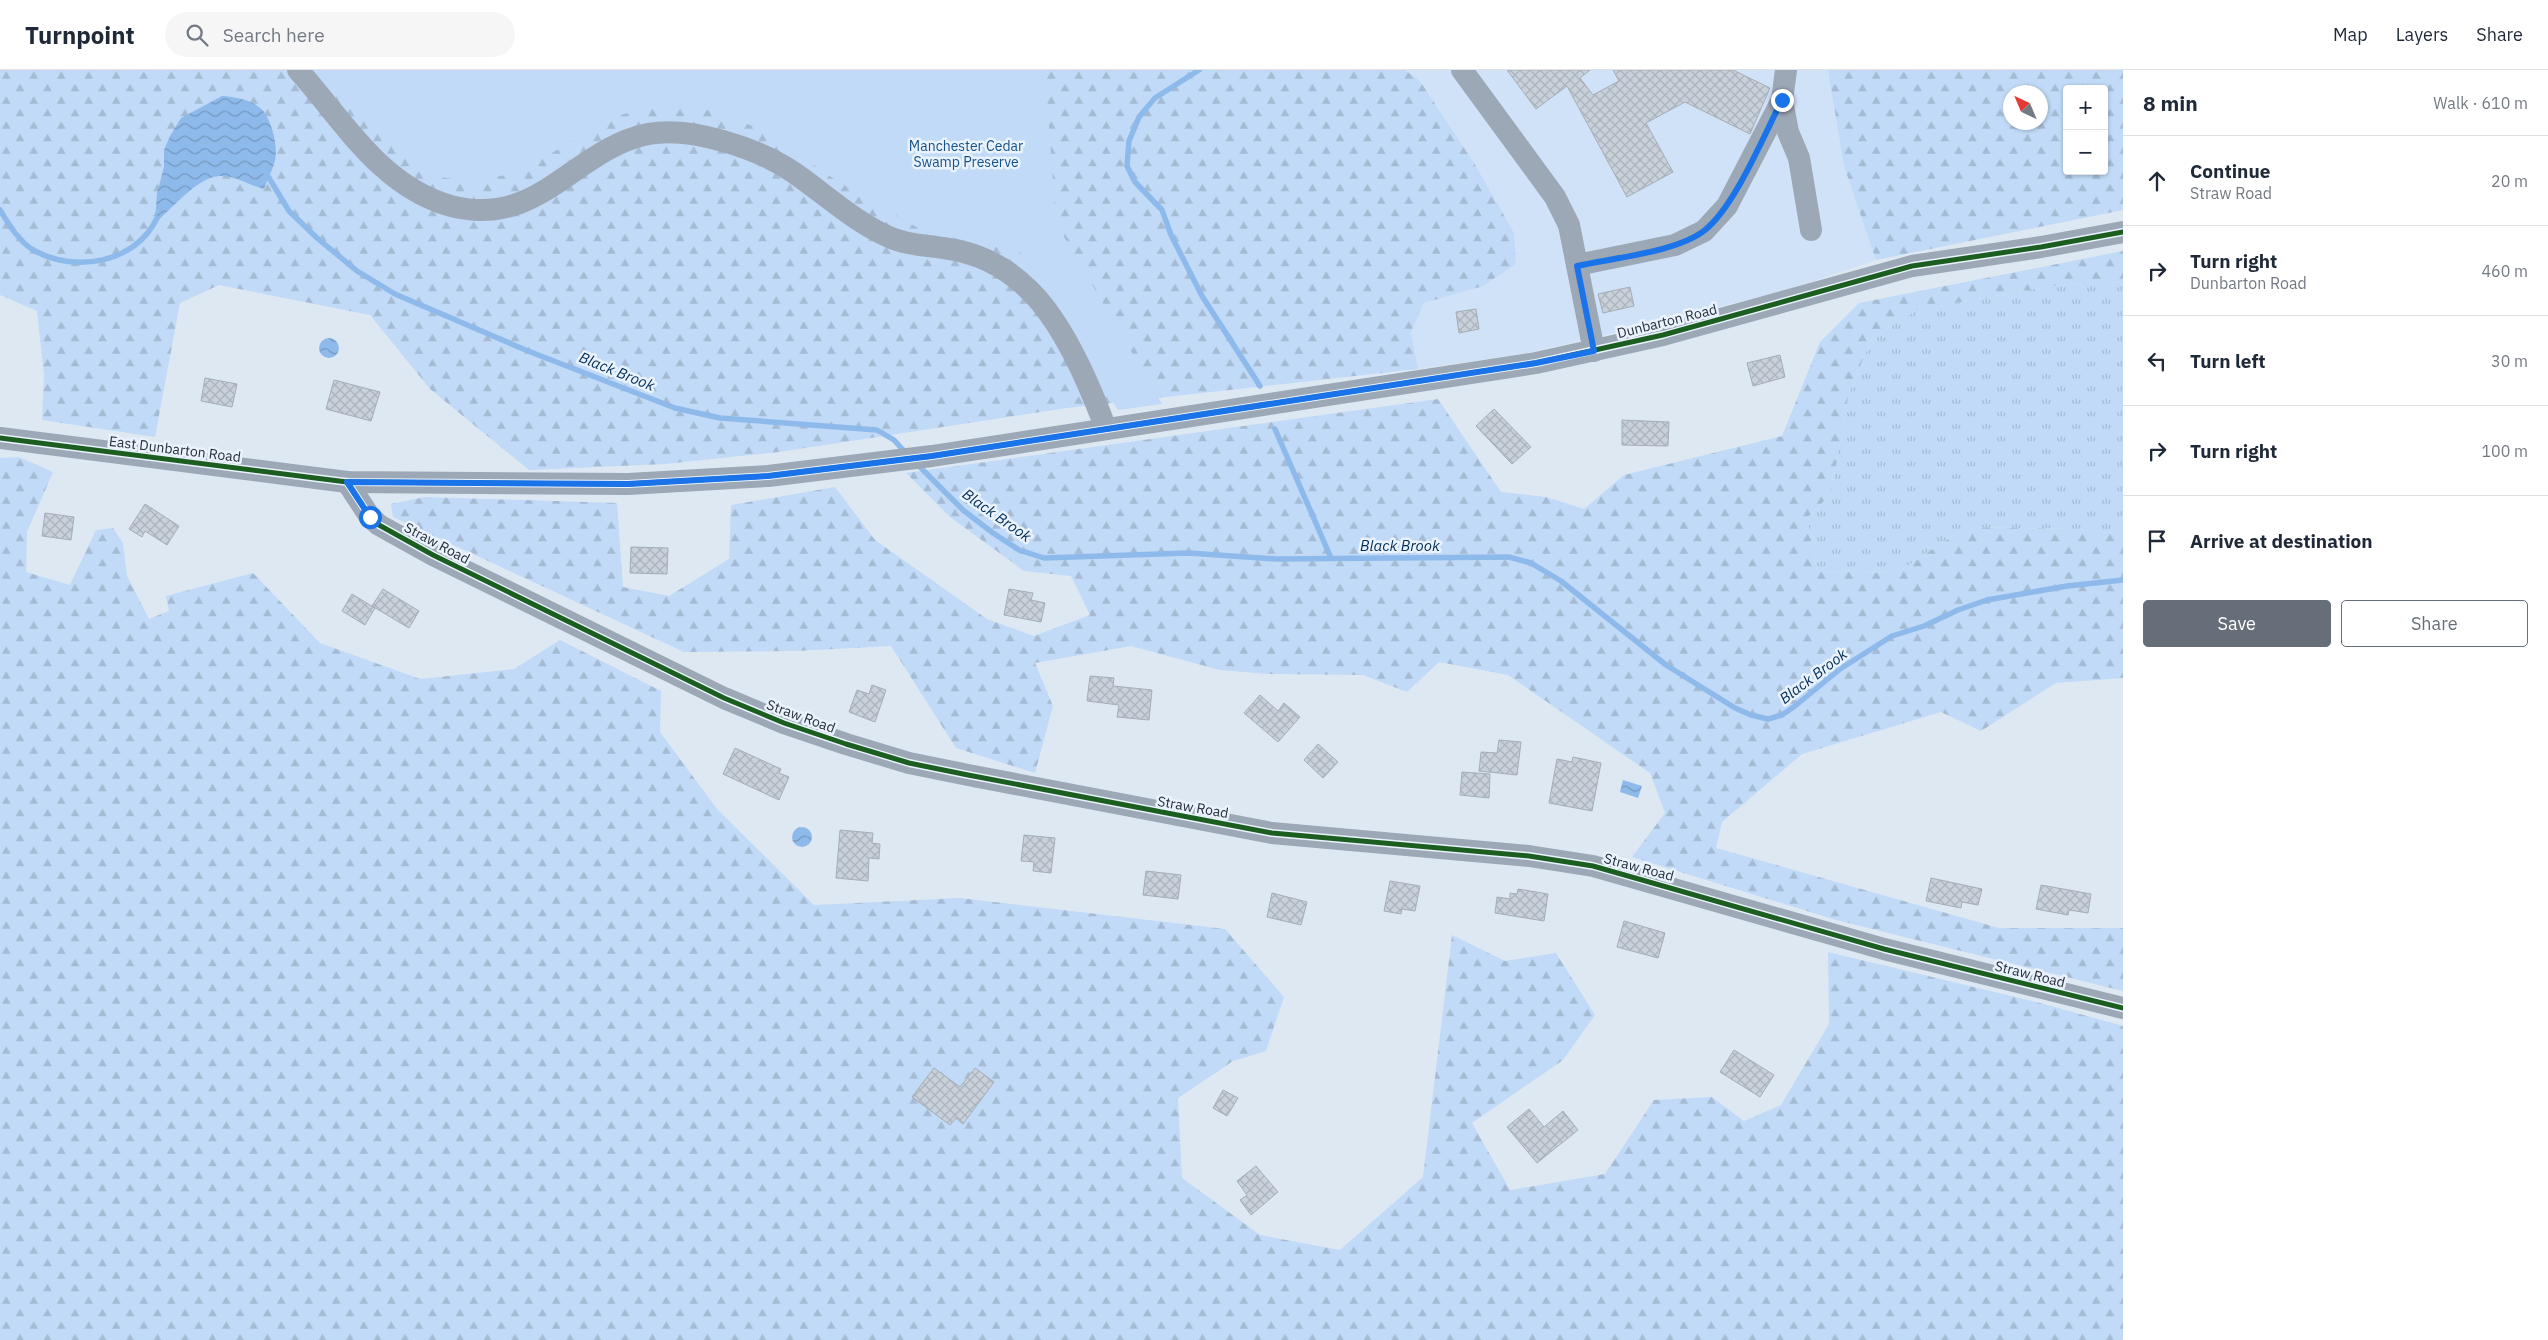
<!DOCTYPE html>
<html lang="en">
<head>
<meta charset="utf-8">
<style>
  :root { --surface:#fff; --page:#f6f6f7; --text:#1f2937; --muted:#747a83; --line:#e0e1e3; --accent:#666f79 }
  body { margin:0; font-family:"IBM Plex Sans",sans-serif; background:var(--page); color:var(--text) }
  .controls { position:absolute; right:15px; top:15px; display:grid; overflow:hidden; border-radius:5px; box-shadow:0 1px 4px #0004 }
  .controls button { width:45px; height:45px; display:grid; place-items:center; padding:0; border:0; border-bottom:1px solid var(--line); background:var(--surface); color:var(--text); font:25px sans-serif }
  .compass { position:absolute; left:2003px; top:15px; width:45px; height:45px; border-radius:50%; background:var(--surface); box-shadow:0 1px 4px #0004; rotate:316deg }
  .stop { position:absolute; width:15px; height:15px; margin:-11px; border:4px solid #1a73e8; border-radius:50%; background:#fff }
  .stop.end { background:#1a73e8; border-color:#fff; box-shadow:0 1px 5px #0008 }
  .list { margin:0; padding:0; list-style:none }
  h2 { display:flex; justify-content:space-between; align-items:center; height:65px; margin:0; padding:0 20px; font-size:21px }
  h2 small { font-size:16px; font-weight:400; color:var(--muted) }
  .list li { display:grid; grid-template-columns:32px 1fr auto; gap:15px; align-items:center; box-sizing:border-box; height:90px; padding:0 20px; border-top:1px solid var(--line) }
  .list b { display:block; font-size:19px; white-space:nowrap }
  .list p { margin:0; font-size:16px; white-space:nowrap; color:var(--muted) }
  .list em { font-size:16px; font-style:normal; color:var(--muted) }
  .actions { display:flex; gap:10px; padding:15px 20px }
  .actions a { flex:1; padding:11px 0; border:1px solid var(--accent); border-radius:5px; text-align:center; font-size:18px; color:var(--accent) }
  .actions .main { background:var(--accent); color:#fff }
  .icon { flex:none; width:28px; height:28px; fill:none; stroke:currentColor; stroke-width:2; stroke-linecap:round; stroke-linejoin:round }
  .map { position:relative; flex:none; width:2123px; height:1270px; overflow:hidden }
  header { display:flex; align-items:center; gap:30px; box-sizing:border-box; height:70px; padding:0 25px; background:var(--surface); border-bottom:1px solid var(--line) }
  header strong { font-size:24px }
  nav { display:flex; gap:28px; margin-inline-start:auto; font-size:18px }
  .search { width:350px; height:45px; background:var(--page); display:flex; align-items:center; gap:12px; box-sizing:border-box; padding:0 18px; border-radius:28px; color:var(--muted); font-size:19px }
  main { display:flex }
  aside { flex:1; background:var(--surface) }
  .map>svg:first-child { display:block }
  .built { fill:#d0e2f8 }
  .grass { fill:url(#grass-tufts) }
  .forest { fill:url(#forest-firs); fill-rule:evenodd }
  .park { fill:#c0daf7 }
  .water { fill:url(#water-waves) }
  .lines { fill:none; stroke-linecap:round; stroke-linejoin:round }
  .stream { stroke:#8ebaeb; stroke-width:5.5 }
  .building { fill:url(#building-cross-hatch); stroke:#a5aeb7 }
  .minor { stroke:#9da8b7; stroke-width:22 }
  .cycleway-casing { stroke:#eaf3fd; stroke-width:8 }
  .cycleway { stroke:#1b5e20; stroke-width:5 }
  .route { stroke:#1a73e8; stroke-width:6 }
  .labels { text-anchor:middle; dominant-baseline:central; stroke-width:5; stroke-linejoin:round; paint-order:stroke }
  .park-label { font-size:14px; fill:#13518d; stroke:#eaf3fd }
  .street-label { font-size:14px; fill:#262e38; stroke:#eaf3fd }
  .water-label { font-size:15px; font-style:italic; fill:#012c55; stroke:#eaf3fd }
</style>
</head>
<body>
<header>
<strong>Turnpoint</strong>
<div class="search"><svg class="icon" aria-label="search" viewBox="0 0 24 24"><circle cx="10" cy="10" r="6"/><path d="M15 15l6 6"/></svg>Search here</div>
<nav><a>Map</a><a>Layers</a><a>Share</a></nav>
</header>
<main>
<div class="map">
<svg width="2123" height="1270" viewBox="0 0 2123 1270">
  <defs>
    <pattern id="grass-tufts" width="24" height="20" patternUnits="userSpaceOnUse" patternTransform="scale(1.25)"><rect width="24" height="20" fill="#c0daf7"/><path d="M3 7l-1-3M5 7V3M7 7l1-3M15 17l-1-3M17 17v-4M19 17l1-3" fill="none" stroke="#a5bbd4"/></pattern>
    <pattern id="forest-firs" width="22" height="20" patternUnits="userSpaceOnUse" patternTransform="scale(1.25)"><rect width="22" height="20" fill="#c0daf7"/><path d="M5 1l3.5 6h-7zM16 11l3.5 6h-7z" fill="#a5bbd4"/></pattern>
    <pattern id="water-waves" width="16" height="10" patternUnits="userSpaceOnUse" patternTransform="scale(1.25)"><rect width="16" height="10" fill="#8ebaeb"/><path d="M0 5q4-4 8 0t8 0" fill="none" stroke="#7498bf"/></pattern>
    <pattern id="building-cross-hatch" width="8" height="8" patternUnits="userSpaceOnUse" patternTransform="scale(1.25)"><rect width="8" height="8" fill="#c8d0da"/><path d="M0 0l8 8M0 8l8-8" fill="none" stroke="#acb3bc"/></pattern>
  </defs>
  <rect width="100%" height="100%" fill="#dee8f3"/>
  <!-- built -->
  <path class="built" d="M 1405,0 L 1828,0 L 1844,96 L 1876,190 L 1787,220 L 1631,259 L 1527,283 L 1418,299 L 1411,262 L 1424,233 L 1483,216 L 1474,93 L 1420,11 Z"/>
  <!-- grass -->
  <path class="grass" d="M 2123,212 L 2123,465 L 2077,459 L 1966,457 L 1897,503 L 1817,501 L 1807,448 L 1831,424 L 1849,323 L 1872,268 L 1917,240 L 2051,216 Z"/>
  <!-- forest -->
  <g class="forest">
    <path d="M 0,0 L 1405,0 L 1420,11 L 1474,93 L 1514,163 L 1516,194 L 1483,216 L 1424,233 L 1411,262 L 1418,299 L 1067,338 L 779,382 L 665,394 L 529,400 L 430,319 L 370,245 L 219,215 L 180,233 L 155,367 L 42,350 L 44,305 L 37,241 L 0,225 Z"/>
    <path d="M 1828,0 L 2123,0 L 2123,140 L 1876,190 L 1844,96 ZM 2067,19 L 2104,19 L 2104,101 L 2067,101 ZM 2040,22 L 2040,52 L 2010,52 L 2010,22 Z"/>
    <path d="M 2123,181 L 2123,212 L 2051,216 L 1917,240 L 1872,268 L 1849,323 L 1831,424 L 1807,448 L 1817,501 L 1897,503 L 1966,457 L 2077,459 L 2123,465 L 2123,608 L 2056,613 L 1981,661 L 1941,642 L 1802,684 L 1722,752 L 1716,778 L 1999,858 L 2123,858 L 2123,921 L 1836,850 L 1632,787 L 1665,743 L 1650,703 L 1508,605 L 1439,592 L 1407,622 L 1363,605 L 1268,604 L 1220,600 L 1131,576 L 1035,593 L 1053,636 L 1035,703 L 956,678 L 891,576 L 796,581 L 684,582 L 393,447 L 391,434 L 425,427 L 617,433 L 623,517 L 669,526 L 729,489 L 731,435 L 835,417 L 875,470 L 987,549 L 1034,566 L 1090,545 L 1071,506 L 1024,501 L 950,447 L 906,403 L 1438,329 L 1501,422 L 1546,427 L 1584,439 L 1624,405 L 1782,366 L 1820,272 L 1859,233 Z"/>
    <path d="M 19,387 L 53,402 L 27,462 L 26,502 L 70,515 L 96,460 L 113,458 L 123,473 L 127,506 L 149,549 L 169,541 L 166,526 L 253,503 L 320,573 L 420,609 L 514,599 L 560,570 L 661,621 L 660,662 L 717,739 L 814,835 L 960,828 L 1225,859 L 1284,927 L 1266,981 L 1233,991 L 1178,1028 L 1182,1108 L 1260,1165 L 1340,1180 L 1423,1107 L 1452,865 L 1505,891 L 1556,883 L 1595,945 L 1563,990 L 1472,1053 L 1510,1120 L 1605,1104 L 1654,1030 L 1712,1027 L 1744,1051 L 1781,1035 L 1829,954 L 1828,882 L 2040,933 L 2123,956 L 2123,1270 L 0,1270 L 0,388 Z"/>
  </g>
  <!-- park -->
  <path class="park" d="M 325,0 L 1045,0 L 1056,153 L 1162,334 L 1118,340 L 1020,182 L 925,162 L 834,109 L 765,60 L 699,37 L 663,34 L 620,45 L 514,104 L 467,111 L 428,105 L 358,38 Z"/>
  <!-- water -->
  <g class="water">
    <path d="M 222,26 C 235,27 255,30 264,42 C 273,55 279,79 274,94 C 271,103 267,110 264,119 C 250,116 235,105 220,106 C 197,107 172,139 155,153 L 157,123 L 164,97 L 164,80 L 170,66 L 181,48 Z"/>
    <circle cx="329" cy="278" r="10"/>
    <path d="M 1623,710 L 1642,716 L 1638,728 L 1620,722 Z"/>
    <circle cx="802" cy="767" r="10"/>
  </g>
  <g class="lines">
    <!-- stream -->
    <g class="stream">
      <path d="M 1199,0 L 1155,28 L 1139,47 L 1129,71 L 1127,96 L 1135,112 L 1162,140 L 1171,165 L 1202,226 L 1260,316"/>
      <path d="M 263,98 L 289,141 L 317,168 L 357,201 L 395,224 L 528,281 L 675,338 L 720,348 L 877,360 L 894,370 L 906,383"/>
      <path d="M 0,140 C 9,155 20,173 35,181 C 76,203 136,193 157,148"/>
      <path d="M 1275,359 L 1331,488"/>
      <path d="M 916,393 L 963,440 L 993,463 L 1019,480 L 1044,488 L 1188,483 L 1276,489 L 1509,487 L 1531,493 L 1561,511 L 1666,595 L 1735,638 L 1751,645 L 1768,649 L 1782,645 L 1795,636 L 1840,599 L 1892,566 L 1924,556 L 1958,540 L 1987,530 L 2067,516 L 2123,510"/>
    </g>
  </g>
  <!-- building -->
  <g class="building">
    <path d="M 1507,0 L 1590,0 L 1580,8 L 1593,25 L 1619,11 L 1613,0 L 1733,0 L 1770,18 L 1750,64 L 1685,32 L 1646,53 L 1673,102 L 1627,127 L 1567,16 L 1536,39 Z"/>
    <path d="M 1630,217 L 1634,236 L 1603,243 L 1598,224 Z"/>
    <path d="M 1476,239 L 1479,259 L 1459,263 L 1456,242 Z"/>
    <path d="M 1780,285 L 1785,307 L 1753,316 L 1747,293 Z"/>
    <path d="M 205,308 L 237,314 L 232,337 L 201,331 Z"/>
    <path d="M 334,310 L 380,322 L 371,351 L 326,339 Z"/>
    <path d="M 1494,339 L 1531,377 L 1512,394 L 1476,356 Z"/>
    <path d="M 1622,350 L 1669,352 L 1668,376 L 1622,375 Z"/>
    <path d="M 145,434 L 179,456 L 167,475 L 145,461 L 142,467 L 129,459 Z"/>
    <path d="M 45,443 L 74,447 L 71,470 L 42,466 Z"/>
    <path d="M 631,477 L 668,478 L 667,504 L 630,503 Z"/>
    <path d="M 383,519 L 419,541 L 409,558 L 372,536 Z"/>
    <path d="M 1009,519 L 1033,523 L 1031,530 L 1045,533 L 1041,552 L 1004,545 Z"/>
    <path d="M 352,524 L 375,538 L 365,555 L 342,541 Z"/>
    <path d="M 1090,606 L 1114,608 L 1113,616 L 1152,620 L 1149,650 L 1117,647 L 1119,635 L 1087,631 Z"/>
    <path d="M 872,615 L 886,620 L 875,652 L 849,642 L 857,620 L 869,624 Z"/>
    <path d="M 1260,625 L 1278,641 L 1284,633 L 1300,647 L 1278,672 L 1244,643 Z"/>
    <path d="M 1499,670 L 1521,672 L 1517,705 L 1479,701 L 1481,682 L 1497,683 Z"/>
    <path d="M 1318,674 L 1338,692 L 1323,708 L 1304,690 Z"/>
    <path d="M 735,678 L 781,699 L 779,703 L 789,707 L 779,730 L 723,704 Z"/>
    <path d="M 1573,687 L 1601,693 L 1592,741 L 1549,733 L 1557,689 L 1572,692 Z"/>
    <path d="M 1462,702 L 1490,704 L 1489,728 L 1460,725 Z"/>
    <path d="M 840,760 L 873,763 L 872,773 L 880,774 L 879,789 L 869,788 L 868,811 L 836,808 Z"/>
    <path d="M 1024,765 L 1055,768 L 1051,803 L 1033,801 L 1034,792 L 1021,791 Z"/>
    <path d="M 1146,801 L 1181,805 L 1178,829 L 1143,825 Z"/>
    <path d="M 1931,808 L 1982,819 L 1978,835 L 1962,832 L 1961,838 L 1926,831 Z"/>
    <path d="M 1390,811 L 1420,816 L 1415,841 L 1402,839 L 1401,844 L 1384,841 Z"/>
    <path d="M 2041,815 L 2091,824 L 2088,843 L 2069,840 L 2068,845 L 2036,839 Z"/>
    <path d="M 1518,819 L 1548,824 L 1544,851 L 1495,843 L 1497,827 L 1510,829 L 1510,823 L 1517,824 Z"/>
    <path d="M 1272,823 L 1307,832 L 1301,855 L 1267,847 Z"/>
    <path d="M 1624,851 L 1665,863 L 1658,888 L 1617,877 Z"/>
    <path d="M 1734,980 L 1774,1005 L 1760,1027 L 1720,1002 Z"/>
    <path d="M 934,998 L 960,1017 L 975,998 L 994,1012 L 963,1054 L 956,1048 L 950,1055 L 912,1027 Z"/>
    <path d="M 1223,1020 L 1238,1028 L 1227,1046 L 1213,1038 Z"/>
    <path d="M 1529,1039 L 1544,1057 L 1563,1041 L 1578,1060 L 1537,1093 L 1507,1057 Z"/>
    <path d="M 1256,1096 L 1278,1122 L 1251,1145 L 1240,1130 L 1247,1125 L 1237,1111 Z"/>
  </g>
  <g class="lines">
    <!-- minor -->
    <g class="minor">
      <path d="M 298,0 C 343,50 381,117 451,136 C 539,159 574,79 648,64 C 691,56 757,78 793,102 C 825,124 853,151 889,167 C 906,175 925,175 943,178 C 975,182 1005,196 1028,219 C 1062,251 1090,316 1106,359"/>
      <path d="M 1462,0 L 1555,127 L 1569,155 L 1594,281"/>
      <path d="M 1782,30 L 1788,62 L 1799,88 L 1811,160"/>
      <path d="M 1577,195 L 1675,175 L 1704,161 L 1727,136 L 1782,30 L 1786,0"/>
      <path d="M 0,368 L 347,412 L 628,414 L 768,406 L 932,386 L 1536,293 L 1663,265 L 1912,196 L 2041,177 L 2123,162"/>
      <path d="M 347,412 L 370,447 L 379,455 L 433,485 L 724,628 L 784,653 L 846,674 L 909,693 L 968,705 L 1272,763 L 1529,786 L 1593,796 L 1884,879 L 2123,938"/>
    </g>
    <defs>
      <g id="cycleway">
        <path d="M 0,368 L 347,412 L 628,414 L 768,406 L 932,386 L 1536,293 L 1663,265 L 1912,196 L 2041,177 L 2123,162"/>
        <path d="M 347,412 L 370,447 L 379,455 L 433,485 L 724,628 L 784,653 L 846,674 L 909,693 L 968,705 L 1272,763 L 1529,786 L 1593,796 L 1884,879 L 2123,938"/>
      </g>
    </defs>
    <!-- cycleway casing -->
    <use href="#cycleway" class="cycleway-casing"/>
    <!-- cycleway -->
    <use href="#cycleway" class="cycleway"/>
  </g>
  <g class="lines">
    <!-- route -->
    <path class="route" d="M 370,447 L 347,412 L 628,414 L 768,406 L 932,386 L 1536,293 L 1594,281 L 1577,196 C 1612,188 1678,182 1705,160 C 1735,136 1763,67 1782,30"/>
  </g>
  <g class="labels">
    <!-- park labels -->
    <g class="park-label">
      <text x="966" y="76">Manchester Cedar<tspan x="966" dy="16">Swamp Preserve</tspan></text>
    </g>
    <!-- street labels -->
    <g class="street-label">
      <text transform="translate(1667 251) rotate(-14)">Dunbarton Road</text>
      <text transform="translate(175 379) rotate(7)">East Dunbarton Road</text>
      <text transform="translate(437 473) rotate(28)">Straw Road</text>
      <text transform="translate(801 646) rotate(20)">Straw Road</text>
      <text transform="translate(1193 737) rotate(10)">Straw Road</text>
      <text transform="translate(1639 797) rotate(15)">Straw Road</text>
      <text transform="translate(2030 904) rotate(14)">Straw Road</text>
    </g>
    <!-- water labels -->
    <g class="water-label">
      <text transform="translate(617 301) rotate(22)">Black Brook</text>
      <text transform="translate(997 445) rotate(35)">Black Brook</text>
      <text x="1400" y="475">Black Brook</text>
      <text transform="translate(1813 606) rotate(-37)">Black Brook</text>
    </g>
  </g>
</svg>
<div class="controls">
<button>+</button>
<button>−</button>
</div>
<svg class="compass" viewBox="-18 -18 36 36"><path d="M0-13l5 13h-10z" fill="#e53935"/><path d="M0 13l5-13h-10z" fill="#747a83"/></svg>
<div class="stop" style="left:370px;top:447px"></div>
<div class="stop end" style="left:1782px;top:30px"></div>
</div>
<aside>
<h2>8 min<small>Walk · 610 m</small></h2>
<ul class="list">
<li><svg class="icon" aria-label="ahead" viewBox="0 0 24 24"><path d="M12 20V5M6 11l6-6 6 6"/></svg><div><b>Continue</b><p>Straw Road</p></div><em>20 m</em></li>
<li><svg class="icon" aria-label="right" viewBox="0 0 24 24"><path d="M7 20v-9h11M14 6l5 5-5 5"/></svg><div><b>Turn right</b><p>Dunbarton Road</p></div><em>460 m</em></li>
<li><svg class="icon" aria-label="left" viewBox="0 0 24 24"><path d="M17 20v-9H6M10 6l-5 5 5 5"/></svg><div><b>Turn left</b></div><em>30 m</em></li>
<li><svg class="icon" aria-label="right" viewBox="0 0 24 24"><path d="M7 20v-9h11M14 6l5 5-5 5"/></svg><div><b>Turn right</b></div><em>100 m</em></li>
<li><svg class="icon" aria-label="arrive" viewBox="0 0 24 24"><path d="M6 21V4h12l-3 4 3 4H6"/></svg><div><b>Arrive at destination</b></div></li>
</ul>
<div class="actions"><a class="main">Save</a><a>Share</a></div>
</aside>
</main>
</body>
</html>
